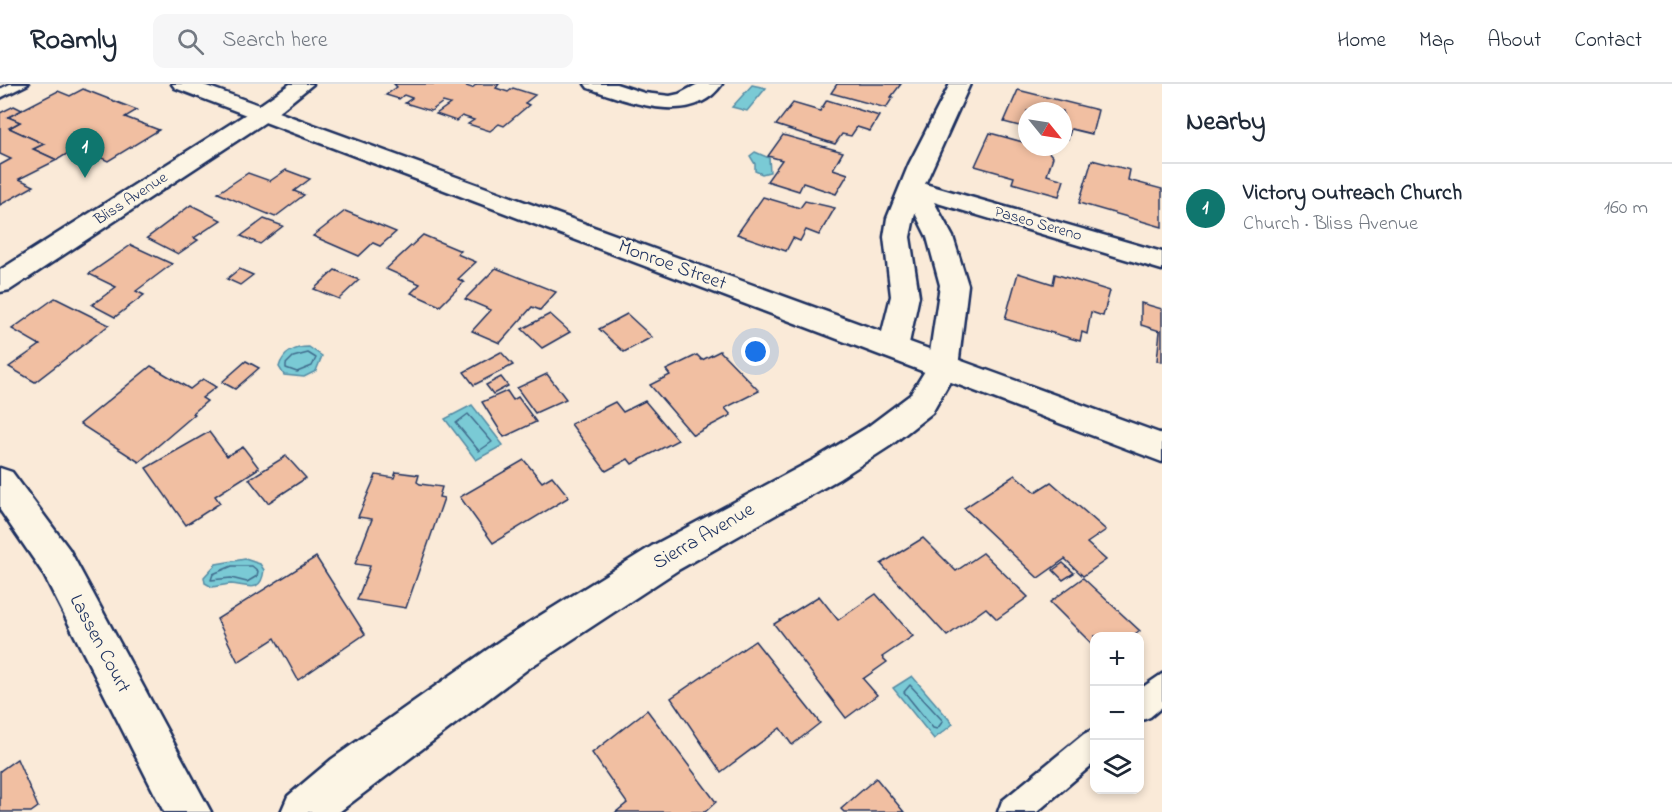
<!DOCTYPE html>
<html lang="en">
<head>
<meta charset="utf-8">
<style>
  :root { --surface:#fff; --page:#f6f6f7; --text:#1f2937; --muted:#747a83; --line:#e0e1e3; --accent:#0f766e }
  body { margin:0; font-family:"Indie Flower",sans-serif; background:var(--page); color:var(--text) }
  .controls { position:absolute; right:18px; bottom:18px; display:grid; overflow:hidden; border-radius:12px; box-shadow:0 3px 9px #0003 }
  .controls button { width:54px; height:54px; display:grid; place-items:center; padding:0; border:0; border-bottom:2px solid var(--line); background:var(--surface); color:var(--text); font:30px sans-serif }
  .compass { position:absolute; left:1018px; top:18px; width:54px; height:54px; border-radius:50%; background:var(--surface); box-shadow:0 3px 9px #0003; rotate:120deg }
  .you { position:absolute; left:756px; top:268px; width:21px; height:21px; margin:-15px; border:4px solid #fff; border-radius:50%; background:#1a73e8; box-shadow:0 0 0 9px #1a73e833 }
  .badge { display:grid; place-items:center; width:39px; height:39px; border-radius:50%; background:var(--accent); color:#fff; font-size:20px; font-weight:700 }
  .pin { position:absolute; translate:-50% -50px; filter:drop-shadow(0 2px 3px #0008) }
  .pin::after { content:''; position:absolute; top:32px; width:21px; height:18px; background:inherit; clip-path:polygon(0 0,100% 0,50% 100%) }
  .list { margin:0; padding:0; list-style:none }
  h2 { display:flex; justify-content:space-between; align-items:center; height:78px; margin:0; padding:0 24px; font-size:26px }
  h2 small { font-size:20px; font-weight:400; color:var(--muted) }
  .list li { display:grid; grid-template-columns:39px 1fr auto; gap:18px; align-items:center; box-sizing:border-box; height:90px; padding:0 24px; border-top:2px solid var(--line) }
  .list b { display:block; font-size:22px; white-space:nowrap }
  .list p { margin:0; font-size:20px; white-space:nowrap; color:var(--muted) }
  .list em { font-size:20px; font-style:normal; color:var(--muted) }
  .icon { flex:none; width:33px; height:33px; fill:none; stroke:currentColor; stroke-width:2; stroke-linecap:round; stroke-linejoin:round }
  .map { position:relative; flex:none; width:1162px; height:728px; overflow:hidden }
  header { display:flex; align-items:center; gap:36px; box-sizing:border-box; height:84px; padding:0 30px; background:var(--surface); border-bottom:2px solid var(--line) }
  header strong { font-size:28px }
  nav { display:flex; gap:33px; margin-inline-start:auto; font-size:21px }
  .search { width:420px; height:54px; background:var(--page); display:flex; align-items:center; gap:15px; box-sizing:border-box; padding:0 21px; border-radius:12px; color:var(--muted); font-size:22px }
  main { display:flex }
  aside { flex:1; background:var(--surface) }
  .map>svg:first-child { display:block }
  .water { fill:#7acad5; stroke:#548ca5; stroke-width:1.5 }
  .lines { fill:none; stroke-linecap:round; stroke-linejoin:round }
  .shore { stroke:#416d8e; stroke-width:1.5 }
  .building { fill:#f1bfa2; stroke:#1b2f5e; stroke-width:1.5 }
  .lane-casing { stroke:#1b2f5e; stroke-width:5 }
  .street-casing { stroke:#1b2f5e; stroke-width:5 }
  .secondary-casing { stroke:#1b2f5e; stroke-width:5 }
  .lane { fill:#fcf5e5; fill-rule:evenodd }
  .street { fill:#fcf5e5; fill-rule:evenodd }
  .secondary { fill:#fcf5e5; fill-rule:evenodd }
  .labels { text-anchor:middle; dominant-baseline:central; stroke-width:5; stroke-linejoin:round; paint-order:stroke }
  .far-street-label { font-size:16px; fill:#1b2f5e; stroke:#fcf5e5 }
  .street-label { font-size:20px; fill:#1b2f5e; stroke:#fcf5e5 }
</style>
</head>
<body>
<header>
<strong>Roamly</strong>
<div class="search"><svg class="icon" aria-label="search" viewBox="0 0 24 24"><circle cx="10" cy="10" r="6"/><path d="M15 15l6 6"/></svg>Search here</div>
<nav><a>Home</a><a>Map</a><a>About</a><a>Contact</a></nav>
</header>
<main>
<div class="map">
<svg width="1162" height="728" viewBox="0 0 1162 728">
  <rect width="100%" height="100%" fill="#faead8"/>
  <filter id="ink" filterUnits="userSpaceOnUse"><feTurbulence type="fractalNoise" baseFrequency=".0167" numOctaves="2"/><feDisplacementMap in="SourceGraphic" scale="12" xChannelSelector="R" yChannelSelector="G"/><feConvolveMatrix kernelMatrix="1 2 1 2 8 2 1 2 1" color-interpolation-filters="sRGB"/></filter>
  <g filter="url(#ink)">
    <!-- water -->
    <g class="water">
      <path d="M 752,1 L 766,4 L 747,27 L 732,23 Z"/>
      <path d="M 755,68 L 769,74 L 770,88 L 762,90 L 755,87 L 755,80 L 750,72 Z"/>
      <path d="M 309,263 L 322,272 L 316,287 L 304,293 L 284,291 L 279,283 C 283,268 296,263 309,263 Z"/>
      <path d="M 472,321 L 503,361 L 476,376 L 445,335 Z"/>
      <path d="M 245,475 L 260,480 L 264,486 C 261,511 247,501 231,500 C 225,500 217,503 212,503 L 205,499 L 204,493 L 216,480 Z"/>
      <path d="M 912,592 L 953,640 L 934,655 L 893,604 Z"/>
    </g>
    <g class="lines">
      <!-- shore -->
      <g class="shore">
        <path d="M 308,269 L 316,274 L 312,282 L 297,288 L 286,284 L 286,280 L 293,273 Z"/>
        <path d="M 468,330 L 492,358 L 479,367 L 456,339 Z"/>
        <path d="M 232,482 L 252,482 L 258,487 L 257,492 L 247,498 L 231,494 L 211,496 L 213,490 Z"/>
        <path d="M 910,601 L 943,637 L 937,645 L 933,644 L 904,608 Z"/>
      </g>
    </g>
    <!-- building -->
    <g class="building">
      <path d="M 468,0 L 466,2 L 472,4 L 477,0 L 499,0 L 496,4 L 508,8 L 513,4 L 535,11 L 525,19 L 529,21 L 504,42 L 499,40 L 490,47 L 468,40 L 474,36 L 462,32 L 456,37 L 436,30 L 450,20 L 443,18 L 431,27 L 405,19 L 412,14 L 404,11 L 399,15 L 386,11 L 397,3 L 394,0 Z"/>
      <path d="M 837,0 L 901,0 L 891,13 L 893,13 L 886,24 L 831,9 Z"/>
      <path d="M 83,5 L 137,26 L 125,33 L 159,46 L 108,77 L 78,63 L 57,76 L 33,65 L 44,60 L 9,44 L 20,38 L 8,33 L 58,7 L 70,12 Z"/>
      <path d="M 1018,6 L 1098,26 L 1092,50 L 1071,45 L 1068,55 L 1063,54 L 1063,27 L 1027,27 L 1027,44 L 1004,38 Z"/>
      <path d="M 827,16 L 879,32 L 870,47 L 857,43 L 851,52 L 842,50 L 835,60 L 776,41 L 793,19 L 820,27 Z"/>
      <path d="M 14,22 L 22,26 L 8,33 L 20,38 L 9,44 L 44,60 L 33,65 L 57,76 L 19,95 L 34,102 L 0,121 L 0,81 L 11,75 L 0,70 L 0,29 Z"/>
      <path d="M 990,49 L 1023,58 L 1027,50 L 1027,63 L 1045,64 L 1053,73 L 1047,91 L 1064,96 L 1059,112 L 1012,99 L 1014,93 L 975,82 Z"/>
      <path d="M 783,51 L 843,68 L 833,85 L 848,90 L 836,110 L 803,99 L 799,107 L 767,97 L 782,76 L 768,72 Z"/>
      <path d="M 1092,76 L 1130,86 L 1128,96 L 1162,105 L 1162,143 L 1079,119 Z"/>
      <path d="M 286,86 L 310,95 L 294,107 L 304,111 L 275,133 L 218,109 L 248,89 L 270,97 Z"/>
      <path d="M 763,113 L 800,124 L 805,117 L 835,124 L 819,151 L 806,146 L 800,157 L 793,154 L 786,167 L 737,150 Z"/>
      <path d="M 191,121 L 221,136 L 194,154 L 198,156 L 178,170 L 147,154 Z"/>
      <path d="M 345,127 L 396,148 L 380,162 L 373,159 L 359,172 L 313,152 Z"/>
      <path d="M 264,135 L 283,142 L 260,160 L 241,152 Z"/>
      <path d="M 423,151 L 461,167 L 457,170 L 476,178 L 458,195 L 464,198 L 440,222 L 411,209 L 420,200 L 386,185 Z"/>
      <path d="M 131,161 L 172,180 L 136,207 L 144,211 L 115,233 L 92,221 L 116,203 L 89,190 Z"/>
      <path d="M 496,184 L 556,208 L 540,226 L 532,223 L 500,259 L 472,247 L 491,226 L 465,215 Z"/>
      <path d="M 239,185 L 253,191 L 240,201 L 227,195 Z"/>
      <path d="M 335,186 L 359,196 L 339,215 L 314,205 Z"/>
      <path d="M 1018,189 L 1053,200 L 1055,190 L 1110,207 L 1103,232 L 1091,228 L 1087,250 L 1082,248 L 1080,257 L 1005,235 Z"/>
      <path d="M 55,214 L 109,241 L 35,298 L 9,283 L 40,261 L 12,245 Z"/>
      <path d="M 1141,219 L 1162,225 L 1162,278 L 1157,277 L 1160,247 L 1141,241 Z"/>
      <path d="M 550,230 L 570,248 L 542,264 L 522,245 Z"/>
      <path d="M 627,230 L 652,253 L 624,268 L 599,245 Z"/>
      <path d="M 720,267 L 759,307 L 725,324 L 731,331 L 693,351 L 650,301 L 670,291 L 666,286 L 697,271 L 702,276 Z"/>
      <path d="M 501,268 L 513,281 L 474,301 L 464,288 Z"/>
      <path d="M 246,277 L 259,284 L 235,305 L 222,298 Z"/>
      <path d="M 151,282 L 190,305 L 203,295 L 216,303 L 202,314 L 207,317 L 193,329 L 195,330 L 139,378 L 80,340 Z"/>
      <path d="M 547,290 L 566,315 L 535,329 L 517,304 Z"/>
      <path d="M 501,293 L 508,302 L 493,310 L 486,301 Z"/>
      <path d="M 507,307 L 513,316 L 518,313 L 536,338 L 504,353 L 482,318 Z"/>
      <path d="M 645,317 L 678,356 L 632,380 L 628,375 L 606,387 L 571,340 L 615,318 L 623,328 Z"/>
      <path d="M 209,348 L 227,372 L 243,363 L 259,384 L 215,412 L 220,419 L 186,441 L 146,384 Z"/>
      <path d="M 286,372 L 306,394 L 268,419 L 249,395 Z"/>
      <path d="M 524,376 L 542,398 L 552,392 L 569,413 L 493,459 L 460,413 Z"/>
      <path d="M 396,388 L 419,391 L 417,398 L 420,400 L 442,403 L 439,413 L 444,414 L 406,524 L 357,516 L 370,482 L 355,480 L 372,435 L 358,433 L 376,391 L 394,394 Z"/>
      <path d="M 1015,391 L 1035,408 L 1051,398 L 1106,446 L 1087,459 L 1106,476 L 1083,492 L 1065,475 L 1038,494 L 964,424 Z"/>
      <path d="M 923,454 L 956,487 L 983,469 L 1028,513 L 997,535 L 986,524 L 947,552 L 881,480 Z"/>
      <path d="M 316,473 L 365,550 L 298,596 L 275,554 L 238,578 L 217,535 Z"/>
      <path d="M 1063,479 L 1074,489 L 1063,496 L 1053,486 Z"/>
      <path d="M 1083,494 L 1140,547 L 1133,552 L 1094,552 L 1094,562 L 1050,518 Z"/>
      <path d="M 876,510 L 913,552 L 882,573 L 887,578 L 863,595 L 877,611 L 846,634 L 774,540 L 819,512 L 838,536 Z"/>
      <path d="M 755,557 L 820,639 L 792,661 L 780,644 L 721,688 L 671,614 Z"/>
      <path d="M 647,626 L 716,718 L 705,728 L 616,728 L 627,719 L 592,669 Z"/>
      <path d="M 17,675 L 38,723 L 31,728 L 0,728 L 0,687 Z"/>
      <path d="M 876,694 L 904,728 L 844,728 L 841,725 Z"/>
    </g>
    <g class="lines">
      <defs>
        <g id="lane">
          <path d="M 10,0 L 28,0 L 0,14 L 0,5 Z"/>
          <path d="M 1162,590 L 1162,623 L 1150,633 L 1140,637 L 1140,605 Z"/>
          <path d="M 1094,645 L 1094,679 L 1037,728 L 998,728 L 1002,717 L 1084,650 Z"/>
        </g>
        <g id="street">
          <path d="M 290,0 L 313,0 L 270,35 L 10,206 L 0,208 L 0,186 L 254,25 Z"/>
          <path d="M 585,0 L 616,0 L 644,9 L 670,12 L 679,10 L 698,0 L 722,0 C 692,44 627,17 588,4 Z"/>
          <path d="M 950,0 L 970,0 L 925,100 L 1162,168 L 1162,186 L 934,118 L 953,153 L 968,201 L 958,283 L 932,329 L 890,362 L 839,395 L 678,486 L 529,584 L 339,728 L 281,728 L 288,712 L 332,675 L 501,556 L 652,462 L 815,375 L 866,344 L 910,311 L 928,282 L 940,201 L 927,153 L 915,129 L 910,153 L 919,212 L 908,264 L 903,272 L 893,275 L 883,272 L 878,264 L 891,212 L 884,153 L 887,134 L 909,80 Z"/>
          <path d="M 0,384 L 12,388 L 69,465 L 211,728 L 164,728 L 43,489 L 0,426 Z"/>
        </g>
        <path id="secondary" d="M 172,0 L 201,0 L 1162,350 L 1162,378 L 175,4 Z"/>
      </defs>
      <!-- lane casing -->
      <use href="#lane" class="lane-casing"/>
      <!-- street casing -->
      <use href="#street" class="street-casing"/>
      <!-- secondary casing -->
      <use href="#secondary" class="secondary-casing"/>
      <!-- lane -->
      <use href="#lane" class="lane"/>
      <!-- street -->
      <use href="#street" class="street"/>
      <!-- secondary -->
      <use href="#secondary" class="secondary"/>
    </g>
  </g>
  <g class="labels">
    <!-- far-street labels -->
    <g class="far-street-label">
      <text transform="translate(131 115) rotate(-33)">Bliss Avenue</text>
      <text transform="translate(1038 140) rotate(16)">Paseo Sereno</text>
    </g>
    <!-- street labels -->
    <g class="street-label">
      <text transform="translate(672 182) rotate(20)">Monroe Street</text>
      <text transform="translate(704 453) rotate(-30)">Sierra Avenue</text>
      <text transform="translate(99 560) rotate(62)">Lassen Court</text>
    </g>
  </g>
</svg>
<div class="controls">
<button>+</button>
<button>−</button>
<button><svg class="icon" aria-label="layers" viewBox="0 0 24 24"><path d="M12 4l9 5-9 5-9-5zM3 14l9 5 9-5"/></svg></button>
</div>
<svg class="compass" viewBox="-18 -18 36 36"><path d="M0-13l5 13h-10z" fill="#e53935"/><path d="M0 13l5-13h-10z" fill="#747a83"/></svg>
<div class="you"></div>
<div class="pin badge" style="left:85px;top:94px">1</div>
</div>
<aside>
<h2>Nearby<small></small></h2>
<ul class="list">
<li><span class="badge">1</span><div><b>Victory Outreach Church</b><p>Church · Bliss Avenue</p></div><em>160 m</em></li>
</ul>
</aside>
</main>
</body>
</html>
